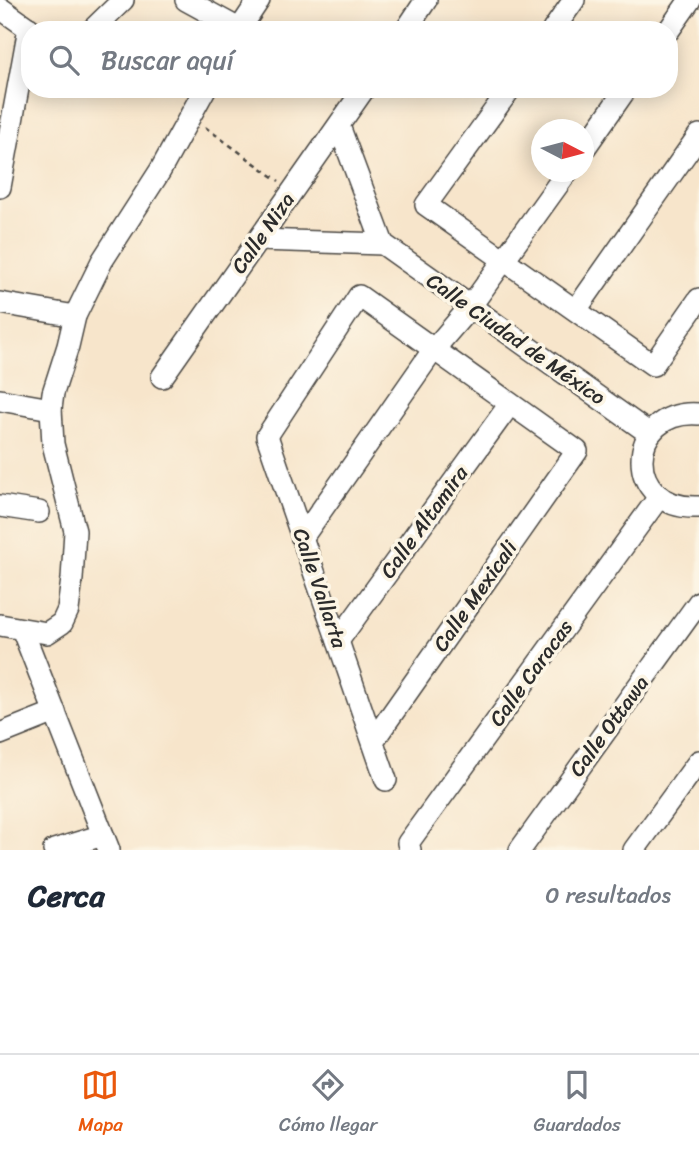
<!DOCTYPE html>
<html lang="es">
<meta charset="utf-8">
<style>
body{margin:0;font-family:Sriracha,sans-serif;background:#f6f6f7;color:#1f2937}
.compass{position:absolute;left:531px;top:119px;width:63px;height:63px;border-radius:50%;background:#fff;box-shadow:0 4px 18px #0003;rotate:96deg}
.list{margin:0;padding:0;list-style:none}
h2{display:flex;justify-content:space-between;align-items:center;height:91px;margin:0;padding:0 28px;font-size:30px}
h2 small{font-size:23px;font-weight:400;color:#747a83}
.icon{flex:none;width:38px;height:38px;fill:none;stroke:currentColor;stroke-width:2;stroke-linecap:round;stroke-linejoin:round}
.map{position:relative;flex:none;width:699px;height:850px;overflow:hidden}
.search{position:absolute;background:#fff;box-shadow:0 4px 18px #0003;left:21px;right:21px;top:21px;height:77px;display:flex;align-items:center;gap:18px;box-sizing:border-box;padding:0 24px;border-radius:28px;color:#747a83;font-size:26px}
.sheet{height:203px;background:#fff}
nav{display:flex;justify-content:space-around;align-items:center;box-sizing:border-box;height:98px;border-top:2px solid #e0e1e3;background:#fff;font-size:19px;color:#747a83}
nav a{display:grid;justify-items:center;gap:4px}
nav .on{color:#ea580c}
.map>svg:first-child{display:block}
</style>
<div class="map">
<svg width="699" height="850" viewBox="0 0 699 850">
<rect width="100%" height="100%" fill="#fcf5e5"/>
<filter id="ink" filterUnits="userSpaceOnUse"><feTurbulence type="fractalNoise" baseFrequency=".0143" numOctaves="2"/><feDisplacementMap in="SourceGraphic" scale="14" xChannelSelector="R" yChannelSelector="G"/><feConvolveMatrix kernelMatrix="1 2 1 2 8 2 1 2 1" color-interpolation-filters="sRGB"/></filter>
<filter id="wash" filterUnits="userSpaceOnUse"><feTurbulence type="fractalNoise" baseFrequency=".00686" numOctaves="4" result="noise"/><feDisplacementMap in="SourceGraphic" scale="28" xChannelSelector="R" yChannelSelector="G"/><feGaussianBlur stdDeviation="1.57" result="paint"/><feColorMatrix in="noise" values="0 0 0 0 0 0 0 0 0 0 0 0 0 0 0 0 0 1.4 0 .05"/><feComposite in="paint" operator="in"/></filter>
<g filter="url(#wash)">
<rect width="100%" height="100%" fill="#f7e5cb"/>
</g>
<g filter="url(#ink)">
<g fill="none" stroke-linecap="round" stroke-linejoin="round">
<g stroke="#4a4743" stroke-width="24">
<g id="minor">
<polyline points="186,0 239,29"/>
<polyline points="0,8 31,30"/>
<polyline points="92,30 123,0"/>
<polyline points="239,30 259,0"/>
<polyline points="406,30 426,0"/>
<polyline points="553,30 574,0"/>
<polyline points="669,30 690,0"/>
<polyline points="510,89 426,205 653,365 699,299"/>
<polyline points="339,126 383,244 650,434"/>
<polyline points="584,149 626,89"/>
<polyline points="0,187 29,28"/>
<polyline points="259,240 383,244"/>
<polyline points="0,303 75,316"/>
<polyline points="576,310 699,135"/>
<polyline points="162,377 364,89"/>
<polyline points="0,400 51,409"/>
<path d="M699,414C624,408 622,511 699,507"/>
<polyline points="0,506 39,512"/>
<polyline points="302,538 434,349 470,307 567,172"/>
<polyline points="0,625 47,633 62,623 68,610 72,579 75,531 53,444 51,409 53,393 68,346 75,316 102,261 160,171 205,89"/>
<polyline points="22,629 109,850"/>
<polyline points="338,641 510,404"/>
<polyline points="0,734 55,712"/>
<path d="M373,741L577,451L359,296L267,436C307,551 346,665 386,780"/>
<polyline points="54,850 103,835"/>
<polyline points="410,850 408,843 659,497"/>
<polyline points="520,850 699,602"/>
<polyline points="634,850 699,761"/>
</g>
</g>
<polyline stroke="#4a4743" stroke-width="2.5" stroke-dasharray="5 5" stroke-linecap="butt" points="205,127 279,181"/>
<use href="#minor" stroke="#fff" stroke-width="21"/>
</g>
</g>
<g text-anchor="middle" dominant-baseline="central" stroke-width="7" stroke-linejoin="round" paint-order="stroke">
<g font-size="21" fill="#2b2b2b" stroke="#fcf5e5">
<text transform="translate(263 233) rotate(-55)">Calle Niza</text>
<text transform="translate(516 339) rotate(35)">Calle Ciudad de México</text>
<text transform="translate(424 522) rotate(-54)">Calle Altamira</text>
<text transform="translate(320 588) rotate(71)">Calle Vallarta</text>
<text transform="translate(475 596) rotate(-55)">Calle Mexicali</text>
<text transform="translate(531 673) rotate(-54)">Calle Caracas</text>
<text transform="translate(609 726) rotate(-54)">Calle Ottawa</text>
</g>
</g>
</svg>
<svg class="compass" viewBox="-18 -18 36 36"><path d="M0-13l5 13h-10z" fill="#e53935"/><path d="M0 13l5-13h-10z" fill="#747a83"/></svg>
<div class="search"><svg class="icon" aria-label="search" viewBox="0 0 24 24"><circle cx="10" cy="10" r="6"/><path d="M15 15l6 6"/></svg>Buscar aquí</div>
</div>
<section class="sheet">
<h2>Cerca<small>0 resultados</small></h2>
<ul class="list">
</ul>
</section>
<nav>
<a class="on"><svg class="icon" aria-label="map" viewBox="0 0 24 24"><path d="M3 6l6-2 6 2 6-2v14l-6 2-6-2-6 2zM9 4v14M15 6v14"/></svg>Mapa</a>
<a><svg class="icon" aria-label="directions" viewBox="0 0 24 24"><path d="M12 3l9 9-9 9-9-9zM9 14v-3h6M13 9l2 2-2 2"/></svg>Cómo llegar</a>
<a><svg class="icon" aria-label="saved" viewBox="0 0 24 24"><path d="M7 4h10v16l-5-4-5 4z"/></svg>Guardados</a>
</nav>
